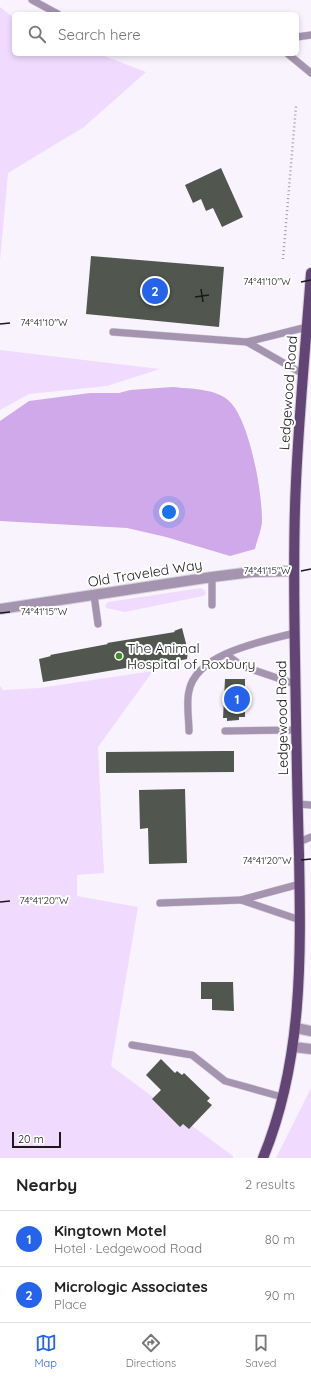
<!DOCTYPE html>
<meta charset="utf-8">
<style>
body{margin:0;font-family:Quicksand,sans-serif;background:#f2f2f2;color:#222}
.scale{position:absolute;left:12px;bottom:10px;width:49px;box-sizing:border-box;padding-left:4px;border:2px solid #1b191c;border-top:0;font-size:11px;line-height:14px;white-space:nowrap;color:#1b191c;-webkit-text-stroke:3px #fff;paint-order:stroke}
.you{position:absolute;left:169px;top:512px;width:14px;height:14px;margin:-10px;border:3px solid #fff;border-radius:50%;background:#1a73e8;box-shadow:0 0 0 6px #1a73e833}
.badge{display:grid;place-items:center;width:26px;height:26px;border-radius:50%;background:#2563eb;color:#fff;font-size:13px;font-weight:700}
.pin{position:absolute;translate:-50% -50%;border:2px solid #fff;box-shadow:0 1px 4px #0006}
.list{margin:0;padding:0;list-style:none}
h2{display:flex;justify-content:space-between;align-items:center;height:52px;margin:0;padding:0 16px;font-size:17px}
h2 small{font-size:13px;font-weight:400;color:#767676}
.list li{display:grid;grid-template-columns:26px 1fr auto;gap:12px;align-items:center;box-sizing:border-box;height:56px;padding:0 16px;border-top:1px solid #e0e0e0}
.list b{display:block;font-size:15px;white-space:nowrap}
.list p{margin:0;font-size:13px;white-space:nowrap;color:#767676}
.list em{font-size:13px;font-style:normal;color:#767676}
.icon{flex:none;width:22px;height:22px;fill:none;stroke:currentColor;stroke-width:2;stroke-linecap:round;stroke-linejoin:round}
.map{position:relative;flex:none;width:311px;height:1158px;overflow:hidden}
.search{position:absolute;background:#fff;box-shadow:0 2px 6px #0003;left:12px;right:12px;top:12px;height:44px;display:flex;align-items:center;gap:10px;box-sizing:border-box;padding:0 14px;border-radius:6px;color:#767676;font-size:15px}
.sheet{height:164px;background:#fff}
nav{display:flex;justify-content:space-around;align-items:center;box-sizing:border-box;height:56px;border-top:1px solid #e0e0e0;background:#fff;font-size:11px;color:#767676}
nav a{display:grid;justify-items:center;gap:2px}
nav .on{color:#2563eb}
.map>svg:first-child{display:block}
</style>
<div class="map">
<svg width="311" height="1158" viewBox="0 0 311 1158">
<rect width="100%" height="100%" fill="#f9f3fe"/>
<g fill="#f0dbfe">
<polygon points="0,7 14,18 14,54 99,54 146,72 84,127 8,173 0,261"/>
<polygon points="0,350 160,369 107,386 29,394 0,410"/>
<polygon points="201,588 205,591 206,594 203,596 125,612 106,608 105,606 108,602"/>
<polygon points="153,671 98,747 104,873 77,875 77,896 138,907 111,1066 233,1156 233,1158 0,1158 0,686 3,690 39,688"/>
<polygon points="311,1088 311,1158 276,1158"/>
</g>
<path fill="#cfa9e9" d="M173,387C190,389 218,388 231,403C250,424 262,491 262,520C262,529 257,540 255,549L230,556L166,537L127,528L0,521V421L29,401L90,393H119L130,390Z"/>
<g fill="#51574f">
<polygon points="221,168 243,217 222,227 213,208 206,211 201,199 193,203 185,185"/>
<polygon points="91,256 224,267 219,327 86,314"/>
<polygon points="182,628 188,651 187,659 133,670 132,667 43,682 39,659 51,656 50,655 108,644 107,643 175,632 174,631"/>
<polygon points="225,679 245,679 245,695 248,695 248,703 245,703 245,717 239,717 239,720 227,721 227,718 223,718"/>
<polygon points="223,751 234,751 234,772 106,773 106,752"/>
<polygon points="185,789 187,863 149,864 148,828 140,829 139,790"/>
<polygon points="201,982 233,982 234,1011 212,1010 212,999 201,999"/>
<polygon points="161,1059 175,1073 177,1071 182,1075 184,1073 210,1098 207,1101 212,1105 189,1129 183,1124 180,1127 152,1099 161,1090 146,1075"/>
</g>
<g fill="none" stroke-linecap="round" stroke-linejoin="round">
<g stroke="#d5d0da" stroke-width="8">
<g id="lane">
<polyline points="32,0 58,14"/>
<polyline points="297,37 311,35"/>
<polyline points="288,54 311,73"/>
<polyline points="113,332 247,342"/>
<polyline points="303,374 247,342 307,327"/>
<polyline points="212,577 212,605"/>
<polyline points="94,595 98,624"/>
<polyline points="227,655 242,666 295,684"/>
<path d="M189,731C189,719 186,703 189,691C196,653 264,641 295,633"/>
<polyline points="225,731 296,730"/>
<polyline points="298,804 311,805"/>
<polyline points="299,842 311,837"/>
<polyline points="300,884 241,900 300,920"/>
<polyline points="160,903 241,900"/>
<polyline points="132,1045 192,1055 225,1081 282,1097"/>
</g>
</g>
<g stroke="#d5d0da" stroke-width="12">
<g id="street">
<polyline points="0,609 212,577 252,572 294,571"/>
<polyline points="296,1028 311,1031"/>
<polyline points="294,1047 311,1049"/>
</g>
</g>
<g stroke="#d5d0da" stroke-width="12">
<path id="primary" d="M263,1158C303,1061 301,957 299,854C297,788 296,723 295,657C294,599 293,540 296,482C299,412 306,342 311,273"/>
</g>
<polyline stroke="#a29da5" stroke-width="2.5" stroke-dasharray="1 3" stroke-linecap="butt" points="283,259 296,106"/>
<use href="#lane" stroke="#a594b0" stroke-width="7"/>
<use href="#street" stroke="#a594b0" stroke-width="10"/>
<use href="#primary" stroke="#624574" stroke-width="10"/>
</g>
<path fill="none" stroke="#1b191c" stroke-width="1.5" d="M301,282L311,280M201,289L203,302M195,297L209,295M0,324L10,323M301,571L311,569M0,613L10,612M301,860L311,859M0,902L10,901"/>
<circle fill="#458a2e" stroke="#fff" stroke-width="1.5" cx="119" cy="656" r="4"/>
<g text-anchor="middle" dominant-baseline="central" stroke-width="4" stroke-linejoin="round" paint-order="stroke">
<g font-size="14" fill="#1b191c" stroke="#fff">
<text transform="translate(288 393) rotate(-86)">Ledgewood Road</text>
<text transform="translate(145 573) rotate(-9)">Old Traveled Way</text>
<text transform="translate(282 718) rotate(-91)">Ledgewood Road</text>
</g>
<g font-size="14" fill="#1b191c" stroke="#fff" text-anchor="start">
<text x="127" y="648">The Animal<tspan x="127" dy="16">Hospital of Roxbury</tspan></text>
</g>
</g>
<g font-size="10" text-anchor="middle" fill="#1b191c" stroke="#fff" stroke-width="4" stroke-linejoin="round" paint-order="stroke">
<text x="267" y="285">74°41'10"W</text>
<text x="44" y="326">74°41'10"W</text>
<text x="267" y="574">74°41'15"W</text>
<text x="44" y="615">74°41'15"W</text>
<text x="267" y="864">74°41'20"W</text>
<text x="44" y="904">74°41'20"W</text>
</g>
</svg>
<div class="scale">20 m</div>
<div class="you"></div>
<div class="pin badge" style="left:237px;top:699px">1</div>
<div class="pin badge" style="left:155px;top:291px">2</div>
<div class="search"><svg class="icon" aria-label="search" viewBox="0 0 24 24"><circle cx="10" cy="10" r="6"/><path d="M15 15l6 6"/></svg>Search here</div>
</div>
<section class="sheet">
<h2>Nearby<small>2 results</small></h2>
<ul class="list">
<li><span class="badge">1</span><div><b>Kingtown Motel</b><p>Hotel · Ledgewood Road</p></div><em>80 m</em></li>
<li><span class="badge">2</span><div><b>Micrologic Associates</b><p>Place</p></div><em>90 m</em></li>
</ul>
</section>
<nav>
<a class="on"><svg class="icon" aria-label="map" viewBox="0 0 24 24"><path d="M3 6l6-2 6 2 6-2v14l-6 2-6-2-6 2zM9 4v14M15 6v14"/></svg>Map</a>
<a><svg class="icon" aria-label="directions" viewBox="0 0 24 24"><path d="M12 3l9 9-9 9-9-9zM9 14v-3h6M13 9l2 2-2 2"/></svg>Directions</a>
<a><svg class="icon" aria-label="saved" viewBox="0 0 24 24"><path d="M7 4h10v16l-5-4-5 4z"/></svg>Saved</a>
</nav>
